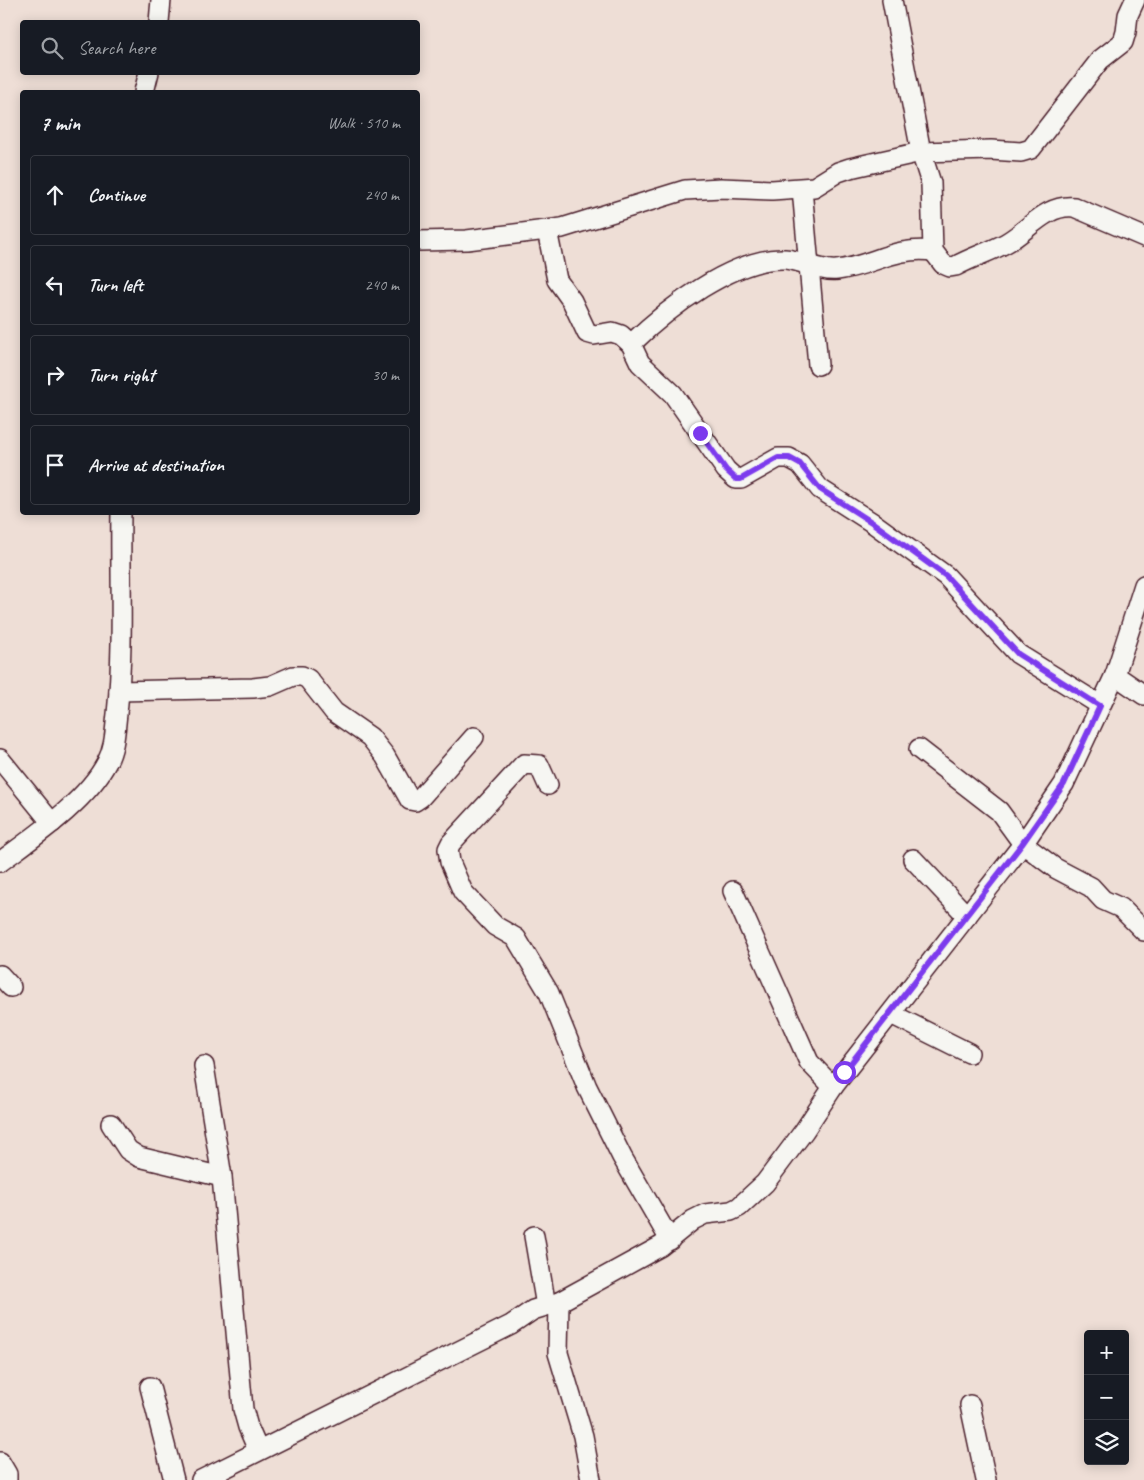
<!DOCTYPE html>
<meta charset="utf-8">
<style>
body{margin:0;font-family:Caveat,sans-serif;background:#20242c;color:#f1f3f6}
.controls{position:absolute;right:15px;bottom:15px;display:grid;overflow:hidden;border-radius:5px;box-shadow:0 2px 12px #0003}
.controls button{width:45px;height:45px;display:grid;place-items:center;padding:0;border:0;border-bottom:1px solid #363941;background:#171b24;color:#f1f3f6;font:25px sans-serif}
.stop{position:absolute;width:15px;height:15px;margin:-11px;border:4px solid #7c3aed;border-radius:50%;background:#fff}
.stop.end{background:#7c3aed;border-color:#fff;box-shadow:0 1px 5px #0008}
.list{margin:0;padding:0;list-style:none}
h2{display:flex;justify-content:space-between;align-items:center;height:65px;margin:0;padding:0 20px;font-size:21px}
h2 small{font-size:16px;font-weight:400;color:#9ea1a6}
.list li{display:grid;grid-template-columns:32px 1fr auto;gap:15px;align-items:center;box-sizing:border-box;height:80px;margin:0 10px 10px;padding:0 10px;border:1px solid #363941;border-radius:5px}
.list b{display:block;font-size:19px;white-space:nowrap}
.list em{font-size:16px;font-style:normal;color:#9ea1a6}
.icon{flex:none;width:28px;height:28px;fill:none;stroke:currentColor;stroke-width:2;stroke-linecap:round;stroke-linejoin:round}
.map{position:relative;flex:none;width:1144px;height:1480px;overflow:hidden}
.search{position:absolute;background:#171b24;box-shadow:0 2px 12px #0003;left:20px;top:20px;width:400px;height:55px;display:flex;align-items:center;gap:12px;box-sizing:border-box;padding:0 18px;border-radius:5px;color:#9ea1a6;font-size:19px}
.panel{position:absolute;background:#171b24;box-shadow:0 2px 12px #0003;left:20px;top:90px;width:400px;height:425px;border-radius:5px}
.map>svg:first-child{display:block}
</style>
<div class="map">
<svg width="1144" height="1480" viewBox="0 0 1144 1480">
<rect width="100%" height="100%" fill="#eeded6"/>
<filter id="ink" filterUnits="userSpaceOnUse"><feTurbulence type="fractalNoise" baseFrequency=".02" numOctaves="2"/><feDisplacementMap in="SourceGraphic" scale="10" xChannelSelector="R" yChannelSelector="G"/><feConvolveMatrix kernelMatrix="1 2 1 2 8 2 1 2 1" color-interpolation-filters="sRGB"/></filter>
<g filter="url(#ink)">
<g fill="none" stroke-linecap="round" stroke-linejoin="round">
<g stroke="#4a1f2b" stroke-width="22">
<g id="minor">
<path d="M892,0L921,152L931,183L933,251L943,264L950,267L956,266C972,257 990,252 1006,243C1028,231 1046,204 1074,207L1144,237"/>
<polyline points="159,22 161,0"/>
<polyline points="144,92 149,72"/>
<polyline points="802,189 818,365"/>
<polyline points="547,230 557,280 572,301 587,333 594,335 612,332 621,335 631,344 640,363 673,394 726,470 736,479 741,479 778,458 789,458 800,464 820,489 873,523 946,576 1018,654 1100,705"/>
<polyline points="418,241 467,240 562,228 685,190 721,188 772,190 814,187 838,172 850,168 921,152 991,150 1021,152 1031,149 1100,60 1123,42 1126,32 1128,15 1135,0"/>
<path d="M631,344C666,310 733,257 785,259C802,260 820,272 837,270C872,266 894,246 933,251"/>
<polyline points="1115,675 1144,695"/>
<polyline points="119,691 253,688 270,686 293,676 302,676 308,679 334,712 370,737 385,756 410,800 415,801 421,797 474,737"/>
<polyline points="919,749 999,811 1023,844 1055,868 1091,887 1103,900 1121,908 1144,931"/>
<polyline points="0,759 52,823"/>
<polyline points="548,785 539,765 524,764 451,843 448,849 450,862 463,892 495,926 516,938 549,993 587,1087 622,1157 670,1240"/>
<polyline points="913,859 967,916"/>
<path d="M0,862C35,836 87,801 107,762C115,747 115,730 117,714C124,647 120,579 121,512"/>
<polyline points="733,891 809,1062 833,1087"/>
<polyline points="0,975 11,987"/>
<polyline points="891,1014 969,1053"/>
<polyline points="204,1066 222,1177 243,1409 248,1427 258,1450"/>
<polyline points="111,1124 128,1150 139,1157 222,1177"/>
<polyline points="534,1236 546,1306"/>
<polyline points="559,1302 558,1353 583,1436 591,1480"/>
<polyline points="150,1387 174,1480"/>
<polyline points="970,1405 986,1480"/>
<polyline points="0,1462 7,1474 7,1480"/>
<polyline points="201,1480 511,1325 533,1310 559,1302 661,1246 693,1220 705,1214 731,1211 739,1207 765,1183 804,1131 833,1087 1023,844 1064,784 1115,675 1144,585"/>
</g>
</g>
<use href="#minor" stroke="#f6f6f2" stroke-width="19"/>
</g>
</g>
<g fill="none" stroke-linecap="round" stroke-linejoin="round" filter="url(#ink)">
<polyline stroke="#7c3aed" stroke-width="6" points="700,433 726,470 736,479 741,479 778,458 789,458 800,464 820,489 873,523 946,576 1018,654 1100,706 1064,784 1022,844 844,1072"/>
</g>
</svg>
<div class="controls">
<button>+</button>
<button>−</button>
<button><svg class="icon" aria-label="layers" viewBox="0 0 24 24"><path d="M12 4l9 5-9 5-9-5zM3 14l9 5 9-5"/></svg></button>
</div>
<div class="stop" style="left:844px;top:1072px"></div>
<div class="stop end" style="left:700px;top:433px"></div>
<div class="search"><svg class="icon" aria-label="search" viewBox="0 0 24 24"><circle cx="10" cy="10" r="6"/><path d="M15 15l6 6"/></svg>Search here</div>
<section class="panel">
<h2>7 min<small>Walk · 510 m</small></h2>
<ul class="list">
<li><svg class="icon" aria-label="ahead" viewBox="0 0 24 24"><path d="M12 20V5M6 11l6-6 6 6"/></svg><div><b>Continue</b></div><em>240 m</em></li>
<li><svg class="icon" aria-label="left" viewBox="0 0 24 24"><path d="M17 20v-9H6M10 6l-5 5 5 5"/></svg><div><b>Turn left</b></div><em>240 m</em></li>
<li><svg class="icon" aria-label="right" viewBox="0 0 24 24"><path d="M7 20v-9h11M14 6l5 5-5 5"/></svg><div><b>Turn right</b></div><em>30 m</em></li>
<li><svg class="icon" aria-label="arrive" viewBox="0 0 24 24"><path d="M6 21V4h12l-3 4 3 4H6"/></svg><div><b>Arrive at destination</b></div></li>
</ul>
</section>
</div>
